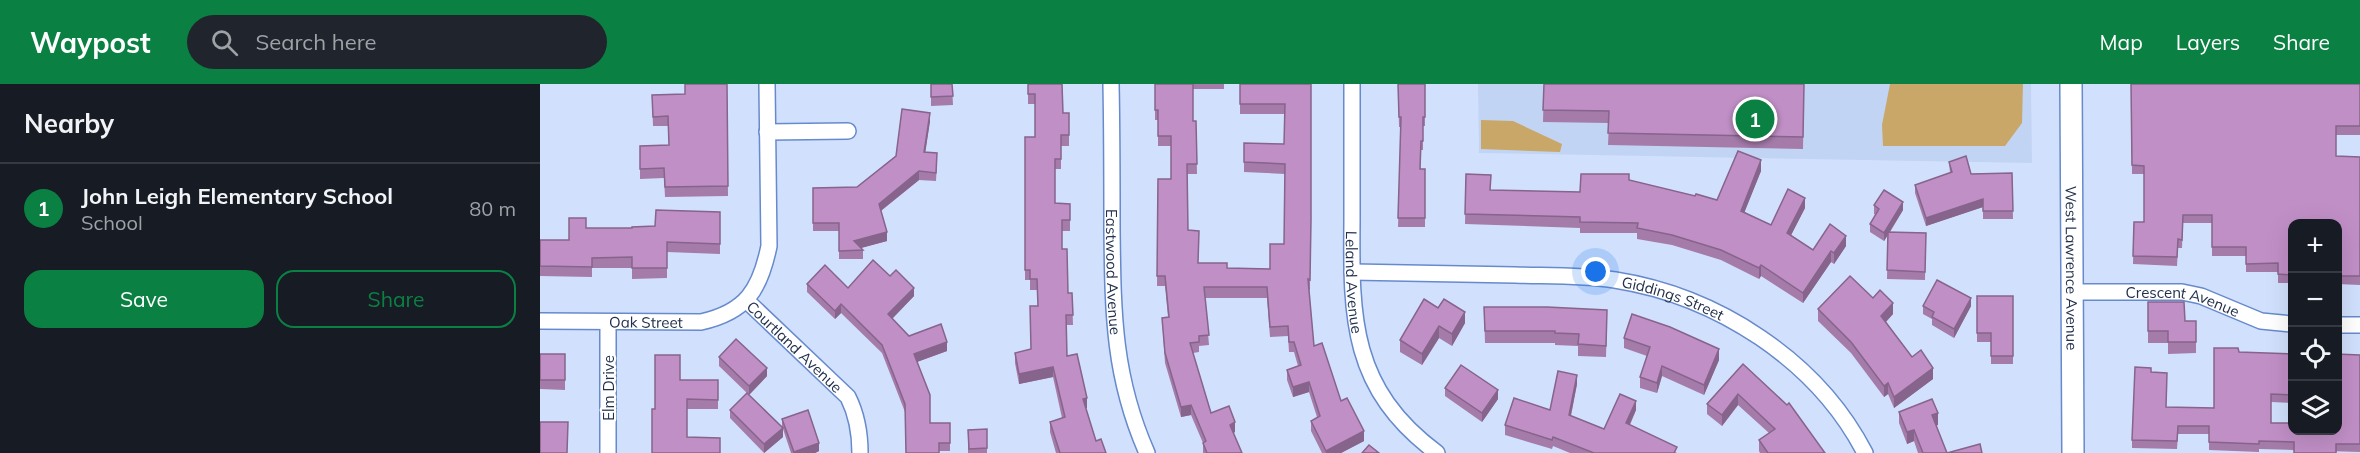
<!DOCTYPE html>
<meta charset="utf-8">
<style>
body{margin:0;font-family:Mulish,sans-serif;background:#20242c;color:#f1f3f6}
.controls{position:absolute;right:18px;bottom:18px;display:grid;overflow:hidden;border-radius:12px;box-shadow:0 6px 24px #0002}
.controls button{width:54px;height:54px;display:grid;place-items:center;padding:0;border:0;border-bottom:2px solid #363941;background:#171b24;color:#f1f3f6;font:30px sans-serif}
.you{position:absolute;left:1056px;top:188px;width:21px;height:21px;margin:-15px;border:4px solid #fff;border-radius:50%;background:#1a73e8;box-shadow:0 0 0 9px #1a73e833}
.badge{display:grid;place-items:center;width:39px;height:39px;border-radius:50%;background:#0b8043;color:#fff;font-size:20px;font-weight:700}
.pin{position:absolute;translate:-50% -50%;border:3px solid #fff;box-shadow:0 2px 6px #0006}
.list{margin:0;padding:0;list-style:none}
h2{display:flex;justify-content:space-between;align-items:center;height:78px;margin:0;padding:0 24px;font-size:26px}
h2 small{font-size:20px;font-weight:400;color:#9ea1a6}
.list li{display:grid;grid-template-columns:39px 1fr auto;gap:18px;align-items:center;box-sizing:border-box;height:90px;padding:0 24px;border-top:2px solid #363941}
.list b{display:block;font-size:22px;white-space:nowrap}
.list p{margin:0;font-size:20px;white-space:nowrap;color:#9ea1a6}
.list em{font-size:20px;font-style:normal;color:#9ea1a6}
.actions{display:flex;gap:12px;padding:18px 24px}
.actions a{flex:1;padding:14px 0;border:2px solid #0b8043;border-radius:18px;text-align:center;font-size:21px;color:#0b8043}
.actions .main{background:#0b8043;color:#fff}
.icon{flex:none;width:33px;height:33px;fill:none;stroke:currentColor;stroke-width:2;stroke-linecap:round;stroke-linejoin:round}
.map{position:relative;flex:none;width:1820px;height:369px;overflow:hidden}
header{display:flex;align-items:center;gap:36px;box-sizing:border-box;height:84px;padding:0 30px;background:#0b8043;color:#fff}
header strong{font-size:28px}
nav{display:flex;gap:33px;margin-inline-start:auto;font-size:21px}
.search{width:420px;height:54px;background:#20242c;display:flex;align-items:center;gap:15px;box-sizing:border-box;padding:0 21px;border-radius:33px;color:#9ea1a6;font-size:22px}
main{display:flex}
aside{flex:1;background:#171b24}
.map>svg:first-child{display:block}
</style>
<header>
<strong>Waypost</strong>
<div class="search"><svg class="icon" aria-label="search" viewBox="0 0 24 24"><circle cx="10" cy="10" r="6"/><path d="M15 15l6 6"/></svg>Search here</div>
<nav><a>Map</a><a>Layers</a><a>Share</a></nav>
</header>
<main>
<aside>
<h2>Nearby<small></small></h2>
<ul class="list">
<li><span class="badge">1</span><div><b>John Leigh Elementary School</b><p>School</p></div><em>80 m</em></li>
</ul>
<div class="actions"><a class="main">Save</a><a>Share</a></div>
</aside>
<div class="map">
<svg width="1820" height="369" viewBox="0 0 1820 369">
<rect width="100%" height="100%" fill="#d1e1fd"/>
<polygon fill="#c2d4f3" points="938,0 1491,0 1492,79 939,69"/>
<g fill="#c9a768">
<polygon points="1350,0 1483,0 1482,39 1465,62 1343,62 1342,41"/>
<polygon points="941,36 973,37 1022,60 1020,68 941,65"/>
</g>
<g fill="none" stroke-linecap="round" stroke-linejoin="round">
<g stroke="#678acc" stroke-width="18">
<g id="minor">
<path id="s1" d="M571,0C572,49 572,97 572,146C573,228 573,292 607,369"/>
<path id="s2" d="M812,0C812,46 812,91 812,137C811,235 811,305 897,369"/>
<polyline points="227,48 308,47"/>
<path id="s3" d="M812,188C866,189 921,190 975,191C1009,192 1043,191 1075,196C1177,212 1277,276 1325,369"/>
<path id="s4" d="M1532,208H1642L1661,212L1721,237L1752,240"/>
<path id="s5" d="M207,217L308,313C317,331 320,348 320,369"/>
<path id="s6" d="M0,237L161,238C206,228 220,206 229,162L227,0"/>
<polyline points="68,238 68,369"/>
<polyline points="1798,241 1820,241"/>
</g>
</g>
<g stroke="#678acc" stroke-width="24">
<g id="secondary">
<path id="s7" d="M1531,0L1533,369"/>
</g>
</g>
<use href="#minor" stroke="#fff" stroke-width="15"/>
<use href="#secondary" stroke="#fff" stroke-width="21"/>
</g>
<g fill="#a57baa">
<polygon points="187,0 188,112 125,113 124,94 100,95 100,62 129,61 128,42 113,42 112,11 145,10"/>
<polygon points="391,0 412,0 413,21 391,22"/>
<polygon points="488,0 523,29 529,29 529,62 521,62 521,85 515,85 515,119 530,120 530,147 522,147 522,165 528,209 532,209 533,241 526,241 527,272 547,324 546,324 556,357 566,369 516,369 510,348 510,338 522,334 513,293 479,300 475,279 475,269 491,265 498,222 497,206 490,206 490,196 485,196 485,53 495,53 495,20 488,20"/>
<polygon points="615,0 684,0 684,5 653,5 653,37 656,37 657,90 647,90 648,146 658,179 687,184 730,185 744,160 745,90 704,88 704,78 744,60 745,30 700,30 700,0 771,0 770,206 769,206 774,262 801,317 824,357 801,369 782,369 771,347 771,337 777,333 769,308 753,313 747,296 747,286 758,282 754,268 749,268 748,252 730,253 727,214 665,214 669,261 659,262 659,268 653,269 671,329 695,348 693,349 702,369 663,369 663,359 651,331 641,333 625,279 622,234 628,233 625,202 617,202 618,95 631,95 631,62 618,62 618,36 615,36"/>
<polygon points="858,0 885,0 885,42 883,42 883,66 881,66 880,85 885,85 885,143 858,143 861,43 859,43"/>
<polygon points="1004,0 1264,0 1263,65 1068,61 1069,39 1003,38"/>
<polygon points="1591,0 1820,0 1820,51 1796,51 1796,72 1820,73 1820,201 1797,200 1797,140 1752,140 1752,199 1738,199 1738,188 1706,188 1706,172 1672,172 1672,139 1643,139 1642,164 1638,164 1637,182 1593,180 1594,138 1604,138 1604,90 1592,90"/>
<polygon points="390,37 385,69 397,78 396,97 379,96 341,127 347,157 320,164 323,166 323,175 299,175 299,147 273,147 273,104 317,103 356,72"/>
<polygon points="1409,78 1431,90 1472,89 1473,135 1443,135 1443,123 1386,142 1375,109 1375,101 1410,89"/>
<polygon points="1221,87 1204,128 1231,141 1265,124 1251,151 1273,166 1306,162 1294,180 1291,178 1263,219 1221,192 1219,195 1181,176 1132,161 1097,155 1097,149 1040,149 1040,144 925,140 926,90 951,106 1040,108 1089,96 1155,112 1177,116"/>
<polygon points="1334,121 1363,126 1350,148 1386,149 1385,196 1347,195 1348,151 1344,157 1330,148 1330,140 1336,131 1334,130"/>
<polygon points="180,128 180,170 127,168 127,194 92,195 92,184 52,184 52,193 0,192 0,156 29,156 46,144 92,144 115,142"/>
<polygon points="350,192 374,212 352,235 369,252 407,267 377,278 390,339 410,339 410,367 399,367 365,328 342,269 301,229 295,235 267,208 267,200 308,204"/>
<polygon points="1437,212 1473,212 1473,280 1451,280 1451,258 1437,258"/>
<polygon points="1333,214 1353,230 1346,238 1372,273 1393,295 1354,324 1348,310 1344,313 1311,269 1278,237 1278,225"/>
<polygon points="884,215 925,239 912,262 899,254 882,281 860,268 860,256"/>
<polygon points="1608,218 1645,237 1656,237 1656,269 1628,270 1628,259 1608,259"/>
<polygon points="1383,222 1431,222 1414,254 1392,241 1392,235 1383,230"/>
<polygon points="944,223 1067,238 1066,273 1038,272 1038,262 1015,261 1015,259 945,259"/>
<polygon points="1084,254 1179,276 1164,311 1122,292 1117,309 1100,304 1100,293 1107,272 1084,264"/>
<polygon points="1699,268 1752,270 1752,319 1731,318 1731,339 1797,346 1820,271 1820,368 1719,365 1719,368 1669,366 1669,350 1638,350 1637,365 1592,364 1592,356 1611,288 1626,323 1674,324"/>
<polygon points="0,270 25,270 25,306 0,305"/>
<polygon points="179,273 227,292 209,311 242,344 242,335 279,367 275,369 251,369 243,345 243,353 224,369 190,334 190,326 207,309 179,282"/>
<polygon points="1203,280 1285,369 1220,369 1219,367 1219,356 1229,349 1198,321 1182,342 1167,330 1167,320"/>
<polygon points="140,296 178,296 178,325 115,325"/>
<polygon points="1037,300 1031,332 1064,345 1096,326 1090,341 1137,369 1030,369 1013,362 1012,365 965,351 965,341 1010,326"/>
<polygon points="905,304 958,315 942,338 905,312"/>
<polygon points="1359,328 1398,341 1396,341 1407,369 1378,369 1374,357 1367,360 1359,339"/>
<polygon points="447,345 447,369 428,369 428,346"/>
</g>
<g fill="#86648b">
<polygon points="390,29 390,37 384,77 384,68"/>
<polygon points="1221,76 1221,87 1201,137 1201,127"/>
<polygon points="379,87 379,96 339,128 339,120"/>
<polygon points="1265,114 1265,124 1247,159 1247,149"/>
<polygon points="1443,115 1443,123 1386,142 1386,134"/>
<polygon points="1363,118 1363,126 1344,157 1344,149"/>
<polygon points="347,148 347,157 314,166 314,157"/>
<polygon points="1306,152 1306,162 1294,180 1294,169"/>
<polygon points="1291,167 1291,178 1263,219 1263,209"/>
<polygon points="1221,181 1221,192 1219,195 1219,184"/>
<polygon points="374,204 374,212 348,239 348,230"/>
<polygon points="1431,214 1431,222 1414,254 1414,245"/>
<polygon points="1353,219 1353,230 1341,243 1341,232"/>
<polygon points="301,220 301,229 295,235 295,227"/>
<polygon points="925,228 925,239 912,262 912,250"/>
<polygon points="899,242 899,254 882,281 882,270"/>
<polygon points="407,258 407,267 374,279 374,270"/>
<polygon points="1179,265 1179,276 1164,311 1164,301"/>
<polygon points="1122,282 1122,292 1117,309 1117,299"/>
<polygon points="513,283 513,293 479,300 479,290"/>
<polygon points="227,284 227,292 209,311 209,302"/>
<polygon points="1393,284 1393,295 1354,324 1354,313"/>
<polygon points="1037,291 1037,300 1029,340 1029,331"/>
<polygon points="769,298 769,308 753,313 753,303"/>
<polygon points="1348,299 1348,310 1344,313 1344,302"/>
<polygon points="958,306 958,315 942,338 942,329"/>
<polygon points="1198,310 1198,321 1182,342 1182,331"/>
<polygon points="547,314 547,324 543,325 543,315"/>
<polygon points="1096,317 1096,326 1086,348 1086,339"/>
<polygon points="651,321 651,331 641,333 641,323"/>
<polygon points="1398,329 1398,341 1392,343 1392,331"/>
<polygon points="695,338 695,348 690,351 690,341"/>
<polygon points="243,344 243,353 224,369 224,360"/>
<polygon points="1374,346 1374,357 1367,360 1367,348"/>
<polygon points="824,347 824,357 801,369 786,369 786,367"/>
<polygon points="279,359 279,367 275,369 254,369 254,368"/>
</g>
<g fill="#c08fc6" stroke="#86648b" stroke-width="1.5">
<polygon points="145,0 187,0 188,102 125,103 124,84 100,85 100,62 129,61 128,32 113,33 112,11 145,10"/>
<polygon points="391,0 412,0 413,12 391,13"/>
<polygon points="488,0 522,0 523,29 529,29 529,51 521,51 521,75 515,75 515,119 530,120 530,136 522,136 522,165 527,165 528,209 532,209 533,231 526,231 527,272 537,270 547,314 543,315 556,357 561,355 566,369 520,369 510,338 525,333 513,283 479,290 475,269 491,265 490,222 498,222 497,195 490,195 490,186 485,186 485,53 495,53 495,10 488,10"/>
<polygon points="615,0 653,0 653,37 656,37 657,80 647,80 648,146 659,147 658,179 687,179 687,184 730,185 730,160 744,160 745,80 704,78 704,59 744,60 745,20 700,20 700,0 771,0 771,136 770,196 768,195 774,262 782,259 801,317 807,314 824,347 786,367 771,337 780,332 769,298 753,303 747,286 761,281 754,258 749,258 748,242 730,243 727,203 664,203 669,251 659,252 659,258 650,259 671,329 689,322 695,338 690,341 702,369 667,369 663,359 666,357 651,321 641,323 625,269 622,234 629,233 625,192 617,192 618,95 631,95 631,52 618,52 618,26 615,26"/>
<polygon points="858,0 885,0 885,33 883,33 883,57 881,57 880,85 885,85 885,134 858,134 861,33 859,33"/>
<polygon points="1004,0 1264,0 1263,53 1068,49 1069,27 1003,26"/>
<polygon points="1591,0 1820,0 1820,42 1796,42 1796,72 1820,73 1820,192 1797,192 1797,140 1752,140 1752,191 1738,190 1738,179 1706,180 1706,163 1672,163 1672,131 1643,131 1642,156 1638,155 1637,173 1593,172 1594,138 1604,138 1604,82 1592,81"/>
<polygon points="362,25 390,29 384,68 397,69 396,89 379,87 339,120 347,148 314,157 323,166 299,167 299,139 273,139 273,104 317,103 356,72"/>
<polygon points="1198,67 1221,76 1201,127 1231,141 1248,105 1265,114 1247,149 1273,166 1290,140 1306,152 1294,169 1291,167 1263,209 1221,181 1219,184 1181,166 1132,151 1097,144 1098,139 1040,138 1040,133 925,130 926,90 951,91 950,106 1040,108 1041,90 1089,90 1089,96 1155,112 1156,110 1177,116"/>
<polygon points="1426,72 1431,90 1472,89 1473,127 1443,127 1443,115 1386,134 1375,101 1412,88 1409,78"/>
<polygon points="1344,106 1363,118 1344,149 1330,140 1339,125 1334,121"/>
<polygon points="116,126 180,128 180,160 127,158 127,184 92,184 92,173 52,174 52,183 0,182 0,156 29,156 29,134 46,134 46,144 92,144 92,143 115,142"/>
<polygon points="1348,148 1386,149 1385,188 1347,186"/>
<polygon points="333,176 350,192 356,186 374,204 348,230 369,252 401,240 407,258 374,270 390,311 390,339 410,339 410,359 399,359 399,369 366,369 365,320 342,261 301,220 295,227 267,200 285,181 308,204"/>
<polygon points="1310,192 1333,214 1340,206 1353,219 1341,232 1372,273 1381,266 1393,284 1354,313 1348,299 1344,302 1311,258 1278,225"/>
<polygon points="1397,196 1431,214 1414,245 1392,233 1394,228 1383,222"/>
<polygon points="1437,212 1473,212 1473,272 1451,272 1451,249 1437,249"/>
<polygon points="884,215 898,224 904,215 925,228 912,250 899,242 882,270 860,256"/>
<polygon points="1608,218 1644,218 1645,237 1656,237 1656,258 1628,258 1628,247 1608,247"/>
<polygon points="944,223 1007,223 1067,226 1066,262 1038,260 1039,250 1015,249 1015,247 945,247"/>
<polygon points="1092,230 1130,243 1179,265 1164,301 1122,282 1117,299 1100,293 1110,263 1084,254"/>
<polygon points="196,255 227,284 209,302 179,273"/>
<polygon points="1674,264 1698,264 1699,268 1752,270 1752,311 1731,310 1731,339 1752,339 1752,346 1797,346 1797,270 1820,271 1820,360 1796,360 1796,369 1754,369 1754,358 1719,357 1719,360 1669,358 1669,342 1638,342 1637,357 1592,356 1595,283 1611,284 1611,288 1627,289 1626,323 1674,324"/>
<rect x="0" y="270" width="25" height="26"/>
<polygon points="115,271 140,271 140,296 178,296 178,316 147,315 147,353 180,354 180,369 112,369 112,325 115,325"/>
<polygon points="1203,280 1247,321 1249,319 1285,369 1228,369 1219,356 1235,345 1198,310 1182,331 1167,320"/>
<polygon points="921,281 958,306 942,329 905,304"/>
<polygon points="1018,287 1037,291 1029,331 1064,345 1080,310 1096,317 1086,339 1137,363 1134,369 1054,369 1013,353 1012,356 965,341 974,314 1010,326"/>
<polygon points="207,309 243,344 224,360 190,326"/>
<polygon points="1392,315 1398,329 1392,331 1407,369 1383,369 1374,346 1367,348 1359,328"/>
<polygon points="268,326 279,359 254,368 242,335"/>
<polygon points="0,338 28,338 27,369 0,369"/>
<polygon points="447,345 447,364 429,365 428,346"/>
<polygon points="1440,360 1442,369 1407,369"/>
<polygon points="829,361 839,369 822,369"/>
</g>
<g text-anchor="middle" dominant-baseline="central" stroke-width="4.5" stroke-linejoin="round" paint-order="stroke">
<g font-size="15" fill="#23314d" stroke="#fff">
<text stroke="none"><textPath href="#s7" startOffset="184">West Lawrence Avenue</textPath></text>
<text stroke="none"><textPath href="#s1" startOffset="188">Eastwood Avenue</textPath></text>
<text stroke="none"><textPath href="#s2" startOffset="198">Leland Avenue</textPath></text>
<text stroke="none"><textPath href="#s3" startOffset="324">Giddings Street</textPath></text>
<text stroke="none"><textPath href="#s4" startOffset="112">Crescent Avenue</textPath></text>
<text stroke="none"><textPath href="#s6" startOffset="106">Oak Street</textPath></text>
<text stroke="none"><textPath href="#s5" startOffset="66">Courtland Avenue</textPath></text>
<text transform="translate(68 304) rotate(-90)">Elm Drive</text>
</g>
</g>
</svg>
<div class="controls">
<button>+</button>
<button>−</button>
<button><svg class="icon" aria-label="locate" viewBox="0 0 24 24"><circle cx="12" cy="12" r="6"/><path d="M12 2v4M12 18v4M2 12h4M18 12h4"/></svg></button>
<button><svg class="icon" aria-label="layers" viewBox="0 0 24 24"><path d="M12 4l9 5-9 5-9-5zM3 14l9 5 9-5"/></svg></button>
</div>
<div class="you"></div>
<div class="pin badge" style="left:1215px;top:35px">1</div>
</div>
</main>
